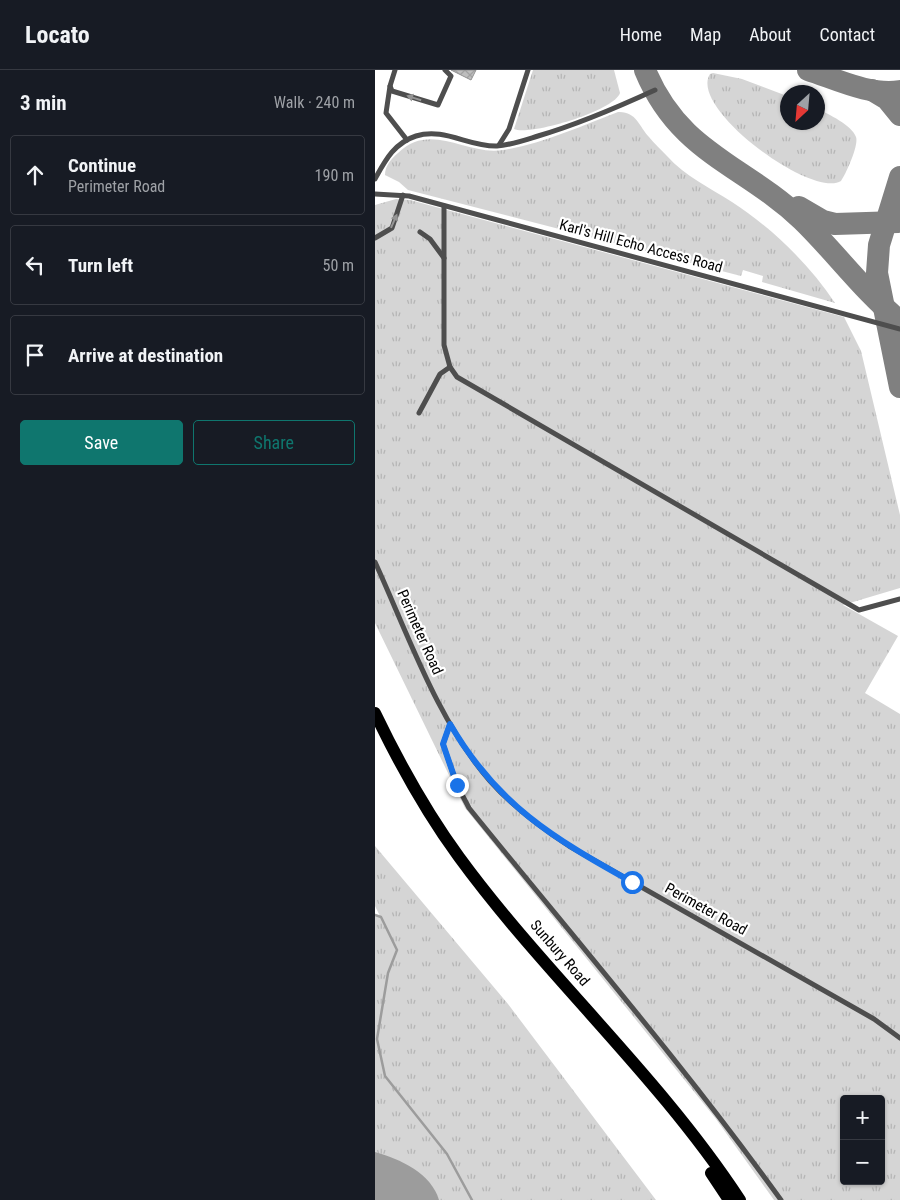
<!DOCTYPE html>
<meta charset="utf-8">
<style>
body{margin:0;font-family:"Roboto Condensed",sans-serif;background:#20242c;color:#f1f3f6}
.controls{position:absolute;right:15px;bottom:15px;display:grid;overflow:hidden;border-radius:5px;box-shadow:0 1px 4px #0004}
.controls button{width:45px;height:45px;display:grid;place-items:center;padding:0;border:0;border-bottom:1px solid #363941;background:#171b24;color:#f1f3f6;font:25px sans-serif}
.compass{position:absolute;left:405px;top:15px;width:45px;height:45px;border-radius:50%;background:#171b24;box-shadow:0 1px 4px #0004;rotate:206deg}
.stop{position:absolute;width:15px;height:15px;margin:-11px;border:4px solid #1a73e8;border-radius:50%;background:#fff}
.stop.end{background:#1a73e8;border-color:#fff;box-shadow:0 1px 5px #0008}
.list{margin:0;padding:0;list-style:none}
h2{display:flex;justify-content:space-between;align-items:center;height:65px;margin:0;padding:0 20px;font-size:21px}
h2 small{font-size:16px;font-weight:400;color:#9ea1a6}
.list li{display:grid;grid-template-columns:32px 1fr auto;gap:15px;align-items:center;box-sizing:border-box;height:80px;margin:0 10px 10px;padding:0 10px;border:1px solid #363941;border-radius:5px}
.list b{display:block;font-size:19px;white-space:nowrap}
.list p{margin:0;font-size:16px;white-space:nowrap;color:#9ea1a6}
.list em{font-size:16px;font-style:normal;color:#9ea1a6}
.actions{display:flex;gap:10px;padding:15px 20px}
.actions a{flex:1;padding:11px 0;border:1px solid #0f766e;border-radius:5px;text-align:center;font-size:18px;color:#0f766e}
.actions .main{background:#0f766e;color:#fff}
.icon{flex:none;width:28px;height:28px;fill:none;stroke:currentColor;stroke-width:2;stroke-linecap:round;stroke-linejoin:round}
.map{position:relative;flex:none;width:525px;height:1130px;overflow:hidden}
header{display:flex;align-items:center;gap:30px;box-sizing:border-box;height:70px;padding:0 25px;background:#171b24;border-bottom:1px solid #363941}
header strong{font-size:24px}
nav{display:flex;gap:28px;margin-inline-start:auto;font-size:18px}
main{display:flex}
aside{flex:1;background:#171b24}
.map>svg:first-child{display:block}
</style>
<header>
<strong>Locato</strong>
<nav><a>Home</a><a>Map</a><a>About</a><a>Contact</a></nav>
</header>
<main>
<aside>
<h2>3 min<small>Walk · 240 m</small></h2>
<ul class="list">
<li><svg class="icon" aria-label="ahead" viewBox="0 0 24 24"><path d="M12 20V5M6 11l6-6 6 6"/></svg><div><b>Continue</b><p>Perimeter Road</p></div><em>190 m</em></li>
<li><svg class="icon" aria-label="left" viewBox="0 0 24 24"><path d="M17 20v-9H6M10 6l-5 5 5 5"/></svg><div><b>Turn left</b></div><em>50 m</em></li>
<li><svg class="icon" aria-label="arrive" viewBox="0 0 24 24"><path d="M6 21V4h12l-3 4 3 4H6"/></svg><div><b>Arrive at destination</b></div></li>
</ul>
<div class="actions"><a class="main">Save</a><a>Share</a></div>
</aside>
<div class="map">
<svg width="525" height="1130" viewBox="0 0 525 1130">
<defs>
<pattern id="grass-tufts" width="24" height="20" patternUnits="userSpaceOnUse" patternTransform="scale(1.25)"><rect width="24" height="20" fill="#d5d5d5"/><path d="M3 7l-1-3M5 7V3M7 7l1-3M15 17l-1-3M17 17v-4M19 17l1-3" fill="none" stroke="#b5b5b5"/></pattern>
<pattern id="building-cross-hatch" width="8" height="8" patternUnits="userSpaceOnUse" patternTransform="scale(1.25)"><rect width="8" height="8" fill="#bebebe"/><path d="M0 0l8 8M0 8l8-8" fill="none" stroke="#a2a2a2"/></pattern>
</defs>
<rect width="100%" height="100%" fill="#fff"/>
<g fill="url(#grass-tufts)" fill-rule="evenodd">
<path d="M158,0H239L245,23C239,41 155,66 139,59Z"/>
<path d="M338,3L367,9L412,26V52H442L443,39C453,44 477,55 481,67C484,75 471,104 466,111C437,129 313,38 335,4Z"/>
<path d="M243,42C261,41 264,56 274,67C279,73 286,80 292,86C310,106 335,118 357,132C397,158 434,194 460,233L387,212L388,206L368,200L366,206L33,120L24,112L10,105C10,96 16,89 23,83C56,51 91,86 128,80C167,74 206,56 243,42Z"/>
<path d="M21,129L35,130L469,247L486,281L525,445V518L468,535L523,566L490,623L525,644V1130H399L341,1049L90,738L0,553V135ZM469,1029H506V1111H469Z"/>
<polygon points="0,776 133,934 281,1130 0,1130 0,845 5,846 0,836"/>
</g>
<path fill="#9c9c9c" d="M0,1082C25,1089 56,1103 64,1130H0Z"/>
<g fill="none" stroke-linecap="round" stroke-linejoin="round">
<polyline stroke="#9c9c9c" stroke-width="2.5" points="0,845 6,847 22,880 13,903 2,969 10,1006 72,1084 97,1130"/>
<g stroke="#808080" stroke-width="22">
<path d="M270,0C304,83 368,94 427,150C460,182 489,222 525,251"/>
<path d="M433,0C461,9 495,26 525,21"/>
<polyline points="497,20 512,29 525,45"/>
<polyline points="525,107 504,175 502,203 525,317"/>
<polyline points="424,137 448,151 460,154 523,152"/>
</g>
</g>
<polygon fill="url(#building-cross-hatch)" stroke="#929292" points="76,0 101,0 96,10"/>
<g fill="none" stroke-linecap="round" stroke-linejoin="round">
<g stroke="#4e4e4e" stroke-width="5">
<polyline points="20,0 15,16 17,21 63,35 76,6 70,0"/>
<polyline points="15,16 11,43 32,70"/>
<polyline points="124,75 134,59 153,0"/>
<path d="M0,109C10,91 19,73 41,66C69,57 94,77 122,76C136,75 150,70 163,66C204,54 241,38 280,20"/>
<polyline points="0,124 34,126 525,259"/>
<polyline points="69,136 69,275 75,297 82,307 484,540 525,529"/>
<polyline points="45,162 55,169 69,188"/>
<polyline points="0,168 17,158 28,125"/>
<polyline points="44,343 65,304 75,297"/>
<path d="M0,492C33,564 63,652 115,711C138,737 165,757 194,776L499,949L525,968"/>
<path d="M75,654L68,674L82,715L94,738C199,868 308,994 406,1130"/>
</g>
<g stroke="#000" stroke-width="12">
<path d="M0,643C24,693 51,742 84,787C171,906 284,1006 365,1130"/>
<polyline points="336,1103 354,1130"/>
</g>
</g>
<defs><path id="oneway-solid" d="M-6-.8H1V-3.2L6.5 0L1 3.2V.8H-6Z" transform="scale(1.25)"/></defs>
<g fill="#959595">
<use href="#oneway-solid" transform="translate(39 28) rotate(-163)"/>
<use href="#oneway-solid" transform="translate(19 151) rotate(-66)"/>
</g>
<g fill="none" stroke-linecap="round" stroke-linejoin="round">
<path stroke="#1a73e8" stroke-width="6" d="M82,715L68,674L75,654C122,735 178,768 257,812"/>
</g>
<g text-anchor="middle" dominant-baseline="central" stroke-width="4.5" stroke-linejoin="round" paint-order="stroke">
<g font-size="15" fill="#000" stroke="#fff">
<text transform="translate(266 176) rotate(15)">Karl's Hill Echo Access Road</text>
<text transform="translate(45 562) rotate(66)">Perimeter Road</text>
<text transform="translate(331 839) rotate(29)">Perimeter Road</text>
<text transform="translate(185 883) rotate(49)">Sunbury Road</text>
</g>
</g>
</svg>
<div class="controls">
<button>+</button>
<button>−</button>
</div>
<svg class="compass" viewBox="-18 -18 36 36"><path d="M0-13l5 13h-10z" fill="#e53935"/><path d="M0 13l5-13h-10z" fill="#9ea1a6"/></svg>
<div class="stop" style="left:257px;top:812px"></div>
<div class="stop end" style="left:82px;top:715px"></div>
</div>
</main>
